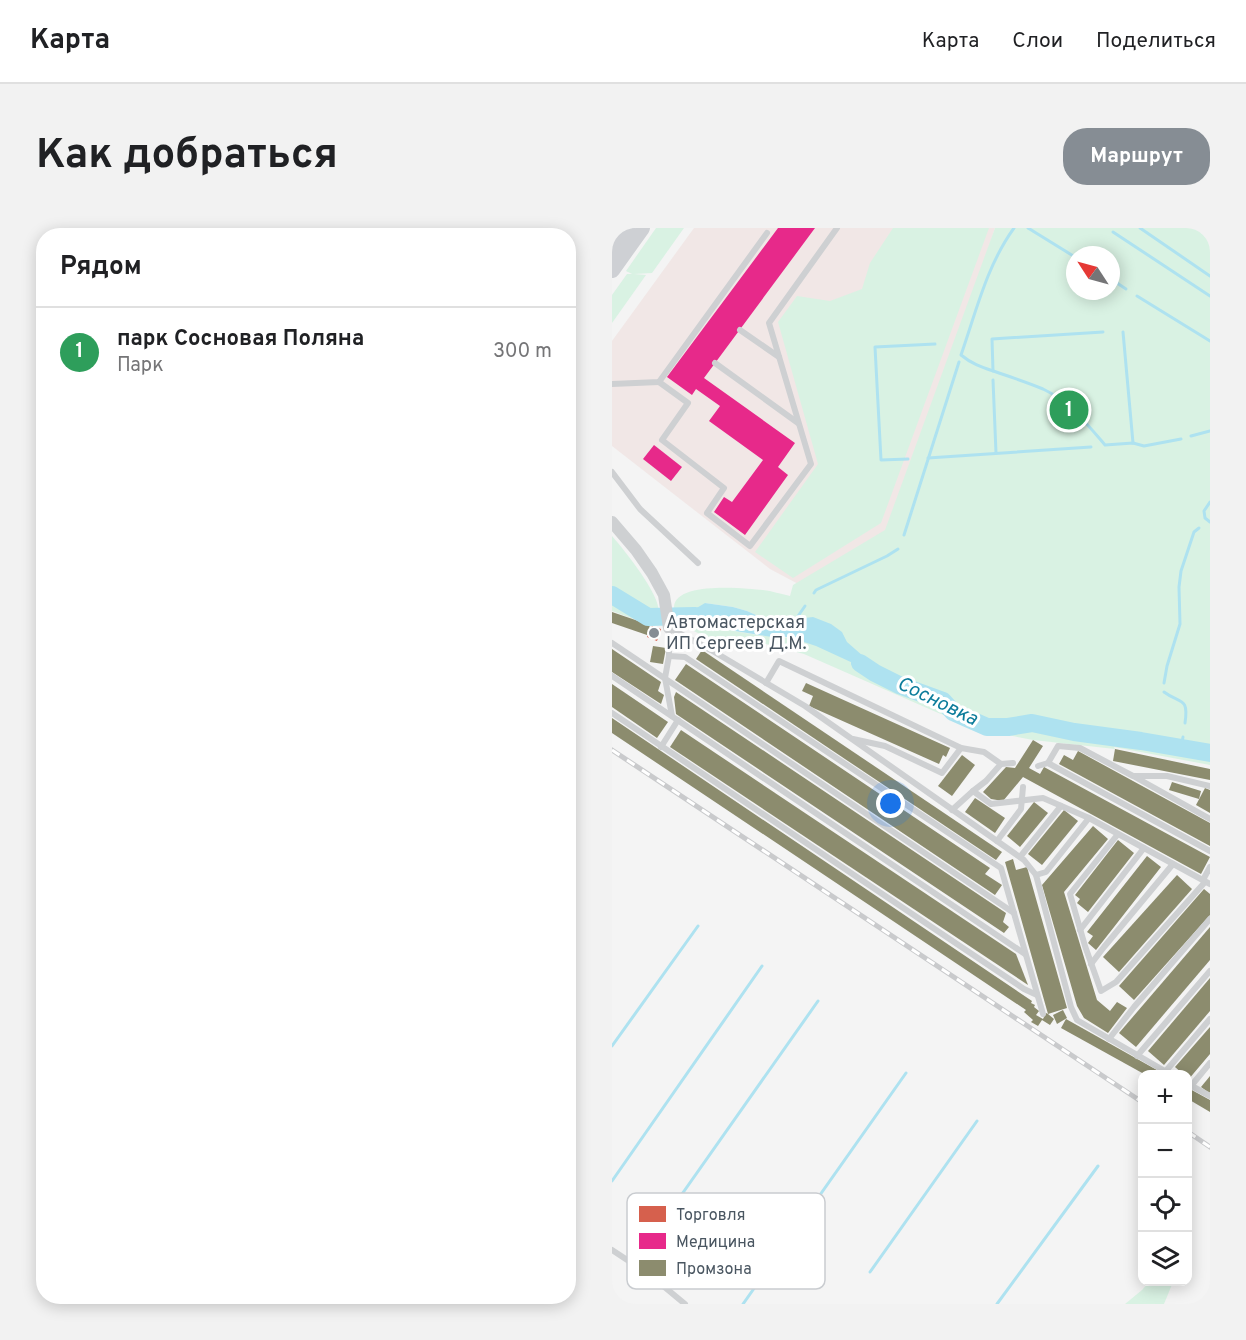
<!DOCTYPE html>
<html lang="ru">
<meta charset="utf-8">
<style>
body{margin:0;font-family:Overpass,sans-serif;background:#f2f2f2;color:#202124}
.controls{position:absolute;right:18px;bottom:18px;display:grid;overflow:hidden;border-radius:12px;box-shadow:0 3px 15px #0003}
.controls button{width:54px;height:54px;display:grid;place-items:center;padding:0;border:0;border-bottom:2px solid #e0e0e0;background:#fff;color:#202124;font:30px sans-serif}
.compass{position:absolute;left:454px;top:18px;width:54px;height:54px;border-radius:50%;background:#fff;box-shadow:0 3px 15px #0003;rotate:306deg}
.you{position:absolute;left:279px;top:576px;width:21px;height:21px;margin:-15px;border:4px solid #fff;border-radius:50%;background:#1a73e8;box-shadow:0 0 0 9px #1a73e833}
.badge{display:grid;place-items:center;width:39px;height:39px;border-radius:50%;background:#868d94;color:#fff;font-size:20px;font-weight:700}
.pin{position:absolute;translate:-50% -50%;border:3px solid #fff;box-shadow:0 2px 6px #0006}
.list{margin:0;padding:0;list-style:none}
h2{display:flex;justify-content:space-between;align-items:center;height:78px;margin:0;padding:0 24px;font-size:26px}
h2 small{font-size:20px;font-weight:400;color:#757577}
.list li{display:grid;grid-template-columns:39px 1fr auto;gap:18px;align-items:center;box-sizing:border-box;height:90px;padding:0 24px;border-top:2px solid #e0e0e0}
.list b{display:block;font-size:22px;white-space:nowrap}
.list p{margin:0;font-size:20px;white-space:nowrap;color:#757577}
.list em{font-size:20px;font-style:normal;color:#757577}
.icon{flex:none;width:33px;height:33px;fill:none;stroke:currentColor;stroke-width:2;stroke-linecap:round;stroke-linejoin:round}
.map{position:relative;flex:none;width:598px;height:1076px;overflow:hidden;border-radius:24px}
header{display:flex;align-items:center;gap:36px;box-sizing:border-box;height:84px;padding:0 30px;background:#fff;border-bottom:2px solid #e0e0e0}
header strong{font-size:28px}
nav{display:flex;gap:33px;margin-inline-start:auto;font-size:21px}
.intro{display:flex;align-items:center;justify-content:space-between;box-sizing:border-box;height:144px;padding:0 36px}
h1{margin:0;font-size:42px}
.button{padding:15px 27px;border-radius:24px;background:#868d94;color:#fff;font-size:21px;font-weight:700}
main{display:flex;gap:36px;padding:0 36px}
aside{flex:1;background:#fff;border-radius:24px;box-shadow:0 3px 15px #0003}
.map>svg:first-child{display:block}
</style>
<header>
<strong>Карта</strong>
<nav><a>Карта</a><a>Слои</a><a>Поделиться</a></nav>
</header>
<div class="intro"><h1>Как добраться</h1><a class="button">Маршрут</a></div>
<main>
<aside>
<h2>Рядом<small></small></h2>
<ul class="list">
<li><span class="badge" style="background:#2e9e5b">1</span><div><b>парк Сосновая Поляна</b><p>Парк</p></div><em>300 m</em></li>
</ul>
</aside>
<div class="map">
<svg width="598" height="1076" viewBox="0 0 598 1076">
<rect width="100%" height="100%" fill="#f4f4f4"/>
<polygon fill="#f1e7e6" points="82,0 383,0 281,310 190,358 158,341 0,218 0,113"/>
<g fill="#d9f2e3" fill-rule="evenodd">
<polygon points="44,0 72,0 40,45 22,46 34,47 0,95 0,67 15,46 20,46 14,43"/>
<polygon points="281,0 377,0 269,295 181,350 143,324 206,236 166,94 185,68 218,73 250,61 258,35"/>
<path d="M383,0H598V537L502,519L503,521L421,512L369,502L324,484L192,426L142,413L124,410L109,416L67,396C63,391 62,385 62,379C63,353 133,360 151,362C160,363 169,366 178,368L181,357L273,302ZM463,27H499V63H463ZM93,375L121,379L135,383L153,391L174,395L183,411C169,408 155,409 140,406C123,404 106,399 90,395Z"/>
<path d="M0,308C13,323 48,366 47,385C46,389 44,395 43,399L0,383Z"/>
<polygon points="537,1054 561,1054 552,1076 513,1076 530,1062"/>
</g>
<polygon fill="#aee2f0" points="93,375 121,379 135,383 153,391 174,395 184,391 201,389 219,396 230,404 235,414 259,435 267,447 204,418 183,411 170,408 160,409 123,403 90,395 82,388 83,381"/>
<polygon fill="#d6604d" points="40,398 49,401 45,413 35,409"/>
<g fill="#e7298a">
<polygon points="166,0 203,0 92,150 183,215 166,239 176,247 133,307 102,284 112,269 120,274 151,232 97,193 108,178 84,161 80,167 55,149"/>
<polygon points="42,217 70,239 59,253 31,231"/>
</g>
<g fill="#8c8c6e">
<polygon points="0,384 38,397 35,407 0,395"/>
<polygon points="64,408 73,414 67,422 58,417"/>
<polygon points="41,418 54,420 51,436 38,434"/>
<polygon points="0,421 49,454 46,463 52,467 49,476 0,444"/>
<polygon points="90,422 390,624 384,632 221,523 84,431"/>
<polygon points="74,436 378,640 373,646 390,657 383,667 63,452"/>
<polygon points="194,455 338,520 334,529 331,527 327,536 197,478 201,468 190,463"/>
<polygon points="0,456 56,494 45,510 0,479"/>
<polygon points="64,464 394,685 391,694 397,699 392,705 64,486 62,469"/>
<polygon points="0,490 420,773 419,775 423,777 422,779 427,783 424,787 431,791 434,785 436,786 393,634 401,631 404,642 415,639 455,780 436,786 442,791 438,797 430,792 426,798 419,794 421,792 412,784 414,782 0,505"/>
<polygon points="69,502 404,726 416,757 58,519"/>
<polygon points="421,512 431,518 417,540 428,546 432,539 598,629 589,646 411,549 391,573 379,571 371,564 394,539 403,540"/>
<polygon points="503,521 598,541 598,552 501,533"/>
<polygon points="466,523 598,595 598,618 447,536 452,527 461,532"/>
<polygon points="350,527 363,537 340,568 326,558"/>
<polygon points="560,554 589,563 587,571 557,562"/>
<polygon points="593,560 598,562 598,585 584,577"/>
<polygon points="363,570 393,590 383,605 353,584"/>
<polygon points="422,574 436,585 408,619 395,608"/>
<polygon points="452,582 466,593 430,637 416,626"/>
<polygon points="481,598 496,611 452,664 485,772 498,783 505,774 515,780 496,805 472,790 465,778 430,657"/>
<polygon points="506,612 522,625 476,684 465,675 468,671 463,667"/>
<polygon points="535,628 549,639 484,722 476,715 481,708 475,704"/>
<polygon points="565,647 580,661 507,744 491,729"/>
<polygon points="592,661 598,666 598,687 522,772 507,758"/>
<polygon points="598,699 598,732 524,819 507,805"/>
<polygon points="598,750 598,783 552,837 536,823"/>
<polygon points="451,782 455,790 445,796 441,787"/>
<polygon points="454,791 552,846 532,846 449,800"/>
<polygon points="598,799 598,826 576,852 576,846 571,846 563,839"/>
<polygon points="598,848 598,864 597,865 589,859"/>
<polygon points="576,860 598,872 598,884 576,871"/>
</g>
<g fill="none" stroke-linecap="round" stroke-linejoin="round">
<g stroke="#aee2f0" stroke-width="3">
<path d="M402,0C375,37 364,84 349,127C361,137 373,140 387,145C402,150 417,155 431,161C457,173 475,196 493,217L521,215L532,218L569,211"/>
<polyline points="416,0 463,29"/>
<polyline points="528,0 598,48"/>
<polyline points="501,4 598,68"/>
<polyline points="499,51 514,61"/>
<polyline points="525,68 598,113"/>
<polyline points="511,104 521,215"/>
<polyline points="381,143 380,111 491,104"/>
<polyline points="381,152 384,225"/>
<polyline points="579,208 598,203"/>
<polyline points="316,230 479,219"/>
<polyline points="296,231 269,232 263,119 323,116"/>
<polyline points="598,274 592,283 593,290 598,294"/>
<polyline points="292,307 347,134"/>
<polyline points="202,365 204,362 275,328 286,321"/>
<polyline points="184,391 193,378"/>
<polyline points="552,455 555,438 568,396 567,359 569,343 582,304 587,300"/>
<path d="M552,464C568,476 577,468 573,495"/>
<polyline points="569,520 571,509"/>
<polyline points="0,818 86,698"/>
<polyline points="0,953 150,738"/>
<polyline points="32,1020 206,773"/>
<polyline points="258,1044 365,893"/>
<polyline points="131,1076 294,845"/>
<polyline points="385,1076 486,938"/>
</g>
<g stroke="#aee2f0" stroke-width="18">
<polyline points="0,367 36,389 82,388 106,392"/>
<polyline points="248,435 263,445 287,457 331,473 341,484 375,499 396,499 420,495 462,504 529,513 598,525"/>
</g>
<g stroke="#ced0d2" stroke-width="6">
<polyline points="128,102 167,129"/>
<polyline points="103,135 186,195"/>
<polyline points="47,154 76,175 50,212 112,260 95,285 138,318 199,236 157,95 225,0"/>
<polyline points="0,156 47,154 155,5"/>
<polyline points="0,244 28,281 86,335"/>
<polyline points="0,415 402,685"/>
<polyline points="57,428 73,429 389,640 431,786"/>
<polyline points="0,448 413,726"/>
<polyline points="154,455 167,433 349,520 372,524 389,536 374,553 361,563"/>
<polyline points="0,485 412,761 425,767"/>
<polyline points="60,488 53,450 57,428 57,400 99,422 193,478 412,632 424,647 459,779 465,792 558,846"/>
<polyline points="241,511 273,518 330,545 349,520"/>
<polyline points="49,519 66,492"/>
<polyline points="436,535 446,518 468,520 521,548 555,548 598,558"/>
<polyline points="389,536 401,535"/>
<polyline points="426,538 436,535 598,623"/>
<polyline points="523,549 598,591"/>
<polyline points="340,582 361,563 379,576 431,570 477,590 598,656"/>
<polyline points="506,606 458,666 473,718 489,763 504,754 593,654"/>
<polyline points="385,613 409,581 411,559"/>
<polyline points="408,629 449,578"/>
<polyline points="424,647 434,644 477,590"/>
<polyline points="591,652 598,639"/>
<polyline points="468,702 532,620"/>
<polyline points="479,736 492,719 561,636"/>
<polyline points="497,811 522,779 598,691"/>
<polyline points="525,828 598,743"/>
<polyline points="553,844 598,791"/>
<polyline points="578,857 598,868"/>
<polyline points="579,858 598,835"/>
<polyline points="0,1022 38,1047 73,1076"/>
</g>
<polyline stroke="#ced0d2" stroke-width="12" points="0,294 24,322 40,345 52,367 57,400"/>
<g stroke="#ced0d4" stroke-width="16">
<polyline points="0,20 15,0"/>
<polyline points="0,42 30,0"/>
</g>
<g stroke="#c9cacc" stroke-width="5">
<g id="rail">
<polyline points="0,522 530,874"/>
<polyline points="576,904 598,919"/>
</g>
</g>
<use href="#rail" stroke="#fff" stroke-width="3" stroke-dasharray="9" stroke-linecap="butt"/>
</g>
<circle fill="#868d94" stroke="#fff" stroke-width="2" cx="42" cy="405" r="6"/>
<g text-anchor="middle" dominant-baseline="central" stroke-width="6" stroke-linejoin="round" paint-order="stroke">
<g font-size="18" fill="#4a5661" stroke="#fff" text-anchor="start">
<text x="54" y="395">Автомастерская<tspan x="54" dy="21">ИП Сергеев Д.М.</tspan></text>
</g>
<g font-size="20" font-style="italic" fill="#0c7c9b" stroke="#fff">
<text transform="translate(325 474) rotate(26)">Сосновка</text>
</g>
</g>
<rect x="15" y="965" width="198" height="96" rx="9" fill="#fff" stroke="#c9ccd0" stroke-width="1.5"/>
<rect x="27" y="978" width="27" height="16" fill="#d6604d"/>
<rect x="27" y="1005" width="27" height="16" fill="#e7298a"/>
<rect x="27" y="1032" width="27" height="16" fill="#8c8c6e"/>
<g font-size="16" fill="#4a5661">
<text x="64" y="992">Торговля</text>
<text x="64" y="1019">Медицина</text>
<text x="64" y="1046">Промзона</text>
</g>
</svg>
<div class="controls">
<button>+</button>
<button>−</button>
<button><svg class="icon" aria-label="locate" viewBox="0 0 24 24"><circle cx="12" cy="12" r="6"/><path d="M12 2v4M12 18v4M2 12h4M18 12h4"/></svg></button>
<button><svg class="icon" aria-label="layers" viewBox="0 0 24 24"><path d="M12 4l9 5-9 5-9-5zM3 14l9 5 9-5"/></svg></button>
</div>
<svg class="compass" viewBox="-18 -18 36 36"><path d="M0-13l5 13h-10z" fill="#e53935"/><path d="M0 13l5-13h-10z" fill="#757577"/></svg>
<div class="you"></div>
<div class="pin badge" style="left:457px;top:182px;background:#2e9e5b">1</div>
</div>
</main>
